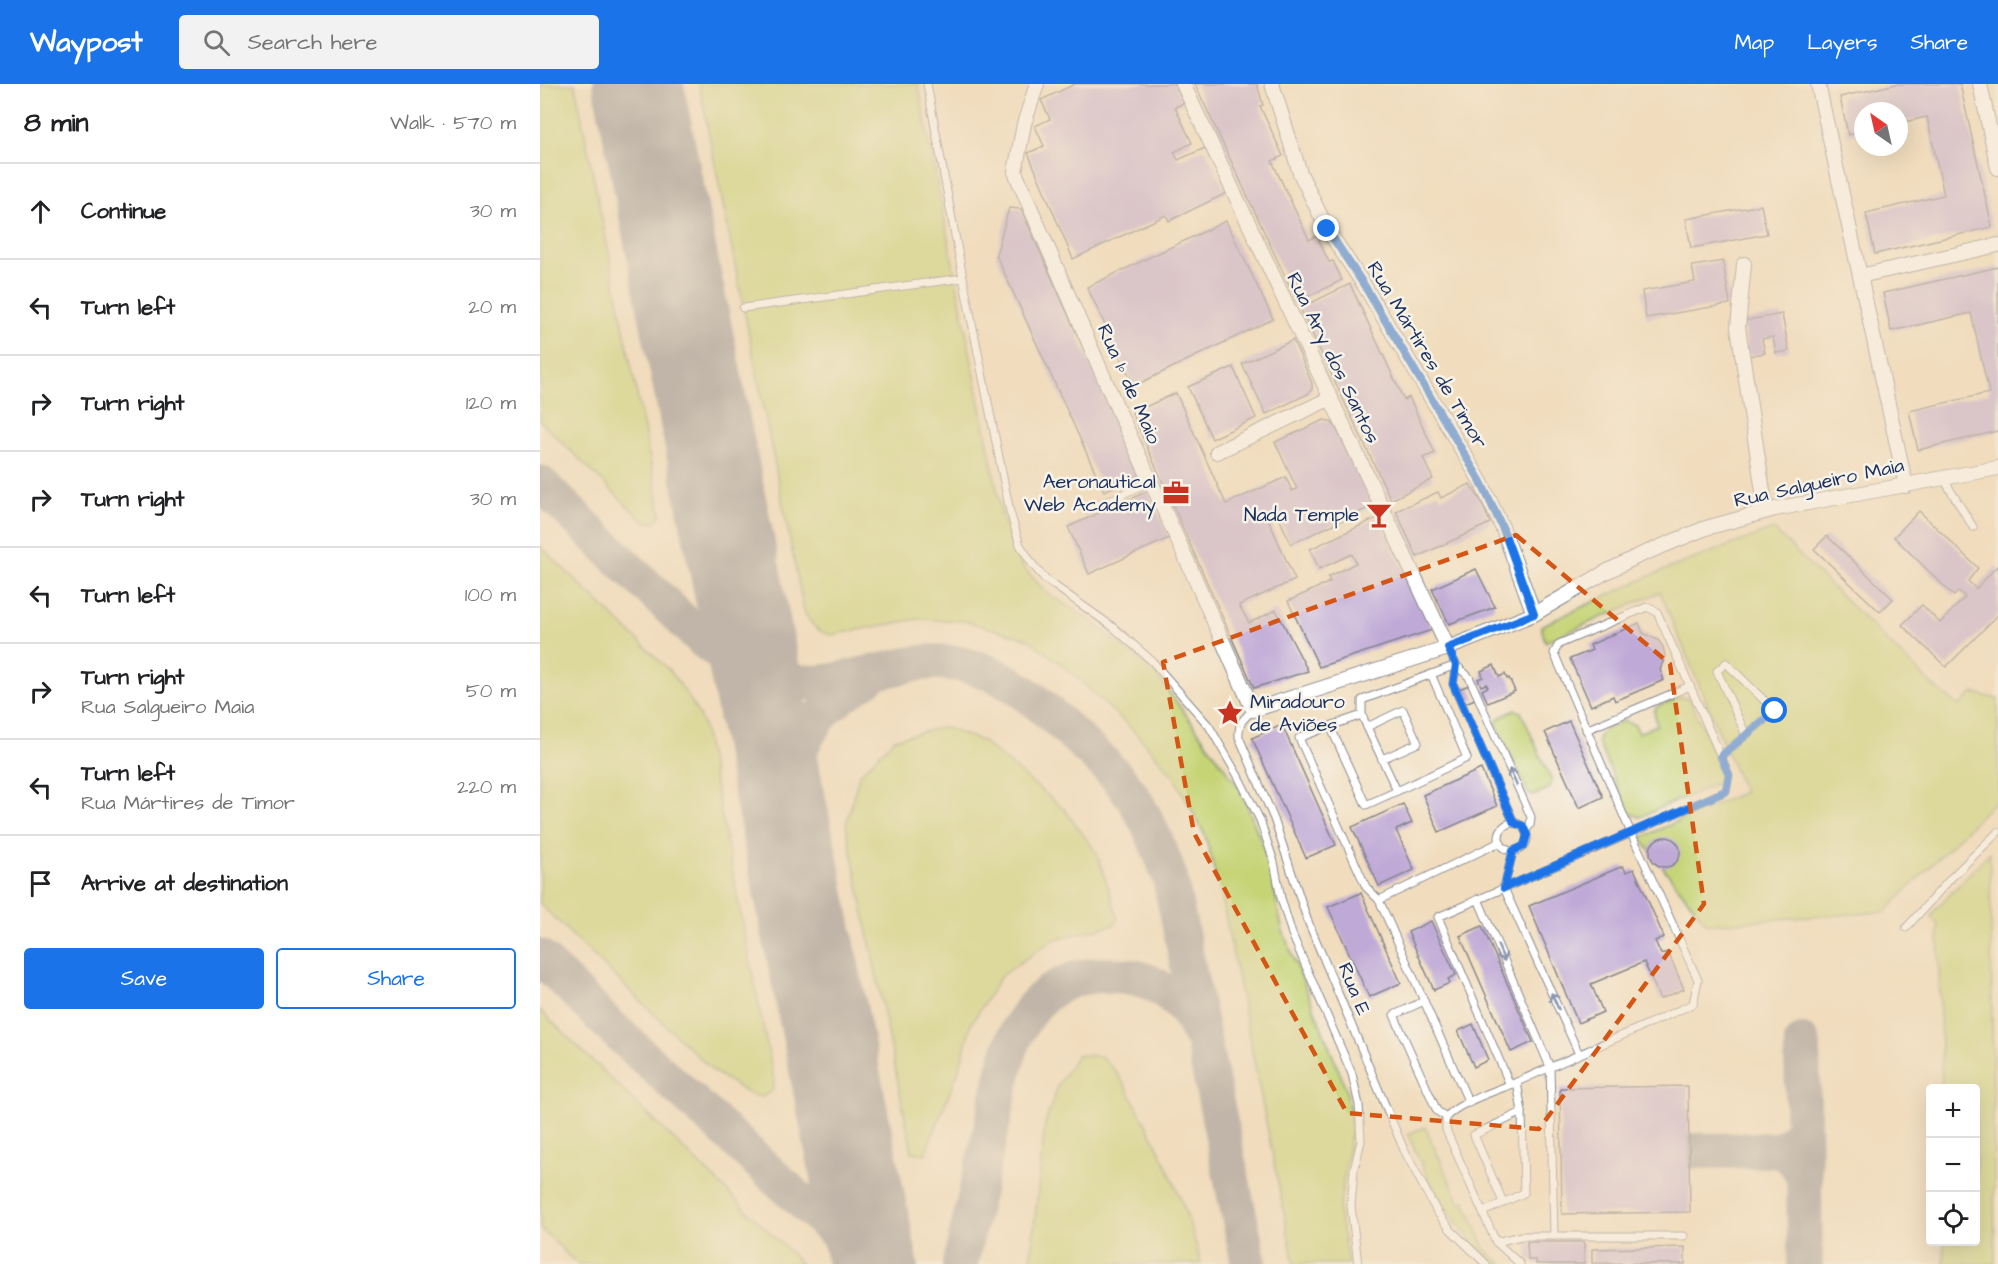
<!DOCTYPE html>
<meta charset="utf-8">
<style>
body{margin:0;font-family:"Architects Daughter",sans-serif;background:#f2f2f2;color:#202124}
.controls{position:absolute;right:18px;bottom:18px;display:grid;overflow:hidden;border-radius:6px;box-shadow:0 6px 24px #0002}
.controls button{width:54px;height:54px;display:grid;place-items:center;padding:0;border:0;border-bottom:2px solid #e0e0e0;background:#fff;color:#202124;font:30px sans-serif}
.compass{position:absolute;left:1314px;top:18px;width:54px;height:54px;border-radius:50%;background:#fff;box-shadow:0 6px 24px #0002;rotate:326deg}
.stop{position:absolute;width:18px;height:18px;margin:-14px;border:4px solid #1a73e8;border-radius:50%;background:#fff}
.stop.end{background:#1a73e8;border-color:#fff;box-shadow:0 2px 6px #0008}
.list{margin:0;padding:0;list-style:none}
h2{display:flex;justify-content:space-between;align-items:center;height:78px;margin:0;padding:0 24px;font-size:26px}
h2 small{font-size:20px;font-weight:400;color:#757577}
.list li{display:grid;grid-template-columns:39px 1fr auto;gap:18px;align-items:center;box-sizing:border-box;height:96px;padding:0 24px;border-top:2px solid #e0e0e0}
.list b{display:block;font-size:22px;white-space:nowrap}
.list p{margin:0;font-size:20px;white-space:nowrap;color:#757577}
.list em{font-size:20px;font-style:normal;color:#757577}
.actions{display:flex;gap:12px;padding:18px 24px}
.actions a{flex:1;padding:14px 0;border:2px solid #1a73e8;border-radius:6px;text-align:center;font-size:21px;color:#1a73e8}
.actions .main{background:#1a73e8;color:#fff}
.icon{flex:none;width:33px;height:33px;fill:none;stroke:currentColor;stroke-width:2;stroke-linecap:round;stroke-linejoin:round}
.map{position:relative;flex:none;width:1458px;height:1180px;overflow:hidden}
header{display:flex;align-items:center;gap:36px;box-sizing:border-box;height:84px;padding:0 30px;background:#1a73e8;color:#fff}
header strong{font-size:28px}
nav{display:flex;gap:33px;margin-inline-start:auto;font-size:21px}
.search{width:420px;height:54px;background:#f2f2f2;display:flex;align-items:center;gap:15px;box-sizing:border-box;padding:0 21px;border-radius:6px;color:#757577;font-size:22px}
main{display:flex}
aside{flex:1;background:#fff}
.map>svg:first-child{display:block}
</style>
<header>
<strong>Waypost</strong>
<div class="search"><svg class="icon" aria-label="search" viewBox="0 0 24 24"><circle cx="10" cy="10" r="6"/><path d="M15 15l6 6"/></svg>Search here</div>
<nav><a>Map</a><a>Layers</a><a>Share</a></nav>
</header>
<main>
<aside>
<h2>8 min<small>Walk · 570 m</small></h2>
<ul class="list">
<li><svg class="icon" aria-label="ahead" viewBox="0 0 24 24"><path d="M12 20V5M6 11l6-6 6 6"/></svg><div><b>Continue</b></div><em>30 m</em></li>
<li><svg class="icon" aria-label="left" viewBox="0 0 24 24"><path d="M17 20v-9H6M10 6l-5 5 5 5"/></svg><div><b>Turn left</b></div><em>20 m</em></li>
<li><svg class="icon" aria-label="right" viewBox="0 0 24 24"><path d="M7 20v-9h11M14 6l5 5-5 5"/></svg><div><b>Turn right</b></div><em>120 m</em></li>
<li><svg class="icon" aria-label="right" viewBox="0 0 24 24"><path d="M7 20v-9h11M14 6l5 5-5 5"/></svg><div><b>Turn right</b></div><em>30 m</em></li>
<li><svg class="icon" aria-label="left" viewBox="0 0 24 24"><path d="M17 20v-9H6M10 6l-5 5 5 5"/></svg><div><b>Turn left</b></div><em>100 m</em></li>
<li><svg class="icon" aria-label="right" viewBox="0 0 24 24"><path d="M7 20v-9h11M14 6l5 5-5 5"/></svg><div><b>Turn right</b><p>Rua Salgueiro Maia</p></div><em>50 m</em></li>
<li><svg class="icon" aria-label="left" viewBox="0 0 24 24"><path d="M17 20v-9H6M10 6l-5 5 5 5"/></svg><div><b>Turn left</b><p>Rua Mártires de Timor</p></div><em>220 m</em></li>
<li><svg class="icon" aria-label="arrive" viewBox="0 0 24 24"><path d="M6 21V4h12l-3 4 3 4H6"/></svg><div><b>Arrive at destination</b></div></li>
</ul>
<div class="actions"><a class="main">Save</a><a>Share</a></div>
</aside>
<div class="map">
<svg width="1458" height="1180" viewBox="0 0 1458 1180">
<rect width="100%" height="100%" fill="#f7f3e8"/>
<filter id="ink" filterUnits="userSpaceOnUse"><feTurbulence type="fractalNoise" baseFrequency=".0167" numOctaves="2"/><feDisplacementMap in="SourceGraphic" scale="12" xChannelSelector="R" yChannelSelector="G"/><feConvolveMatrix kernelMatrix="1 2 1 2 8 2 1 2 1" color-interpolation-filters="sRGB"/></filter>
<filter id="wash" filterUnits="userSpaceOnUse"><feTurbulence type="fractalNoise" baseFrequency=".008" numOctaves="4" result="noise"/><feDisplacementMap in="SourceGraphic" scale="24" xChannelSelector="R" yChannelSelector="G"/><feGaussianBlur stdDeviation="1.35" result="paint"/><feColorMatrix in="noise" values="0 0 0 0 0 0 0 0 0 0 0 0 0 0 0 0 0 1.4 0 .05"/><feComposite in="paint" operator="in"/></filter>
<g filter="url(#wash)">
<rect width="100%" height="100%" fill="#f1ddbd"/>
<g fill="#c6d476" stroke="#70826a" stroke-width="1.5">
<polygon points="0,0 35,0 121,430 116,438 104,438 0,337"/>
<path d="M159,0H378L462,432L472,463L484,484L507,509L550,536L616,590L701,706L728,775L742,845L806,1005L812,1042L799,1127L808,1180H754L682,815L665,751L632,690L591,644L525,583L488,555L425,537L378,535L291,551C276,547 271,541 264,527Z"/>
<polygon points="1233,445 1391,600 1419,622 1433,609 1458,615 1458,714 1345,828 1167,840 1100,754 1204,708 1120,508 1005,558 1001,542 1114,490"/>
<path d="M0,462L128,585C143,603 154,619 163,640L234,996L233,1006L223,1013L210,1011L173,987L0,820Z"/>
<path d="M1140,613L1147,614L1151,618L1182,687V694L1177,699L1100,733L1089,729L1058,658C1059,645 1073,642 1084,637L1095,641L1099,649L1117,641L1114,627L1118,622Z"/>
<polygon points="975,626 981,628 1012,698 1010,704 993,712 988,709 956,639 959,634"/>
<polygon points="403,643 442,657 525,726 557,769 578,834 574,841 513,856 461,892 431,940 420,983 385,1070 372,1068 306,741 319,691 354,655"/>
<polygon points="1450,768 1455,1180 1404,1180 1404,1158 1436,1158 1436,1004 1402,1004 1398,841 1391,833 1395,826"/>
<polygon points="0,926 251,1169 261,1180 37,1180 0,1144"/>
<path d="M537,971L561,972C579,988 587,1005 598,1025C625,1074 649,1126 661,1180H490L505,1040L518,1001Z"/>
<path d="M885,1043L920,1119L925,1117L945,1165L962,1180H955C911,1140 891,1105 868,1050Z"/>
</g>
<g fill="none" stroke-linecap="round" stroke-linejoin="round">
<g stroke="#86868e" stroke-width="36">
<path d="M0,399L165,558C201,585 241,603 287,598C305,595 323,590 341,587C359,583 380,577 399,578C464,581 497,618 542,659C559,675 579,692 592,712C609,738 620,765 630,794L709,1180"/>
<path d="M245,739C245,698 257,659 285,627C297,614 314,604 329,594"/>
<polyline points="0,873 69,941 330,1180"/>
<path d="M1262,958L1264,1093C1257,1079 1252,1071 1237,1066C1250,1061 1256,1055 1263,1044"/>
<polyline points="1149,1067 1237,1066"/>
<polyline points="1264,1093 1265,1180"/>
<path d="M420,1180C431,1132 442,1085 453,1037C462,999 467,952 494,922C519,894 550,888 585,892C617,895 646,919 658,948"/>
</g>
<polyline stroke="#86868e" stroke-width="90" points="98,0 333,1180"/>
</g>
<g id="blocks">
<g fill="#bfa9d7">
<polygon points="535,0 635,0 644,19 635,23 652,59 634,68 638,76 665,64 687,109 629,137 626,131 533,175 488,69 504,62 495,42 510,35 501,16"/>
<polygon points="655,0 717,0 723,21 720,22 743,72 732,77 769,156 777,152 789,178 793,177 802,196 757,218"/>
<polygon points="1356,0 1420,0 1452,143 1335,170 1326,129 1404,111 1387,33 1359,39 1359,27 1323,27 1323,47 1308,51 1300,13"/>
<polygon points="1221,121 1227,150 1151,164 1146,135"/>
<polygon points="469,124 481,125 600,391 564,407 456,171"/>
<polygon points="686,137 733,235 594,302 547,203"/>
<polygon points="1183,177 1190,220 1106,234 1102,207 1155,198 1152,182"/>
<polygon points="1458,183 1458,347 1378,366 1369,327 1449,309 1431,229 1351,247 1343,209"/>
<polygon points="810,200 864,316 869,313 895,369 883,374 893,395 851,416 760,224"/>
<polygon points="1242,230 1249,267 1236,269 1233,253 1222,255 1225,269 1209,272 1202,237"/>
<polygon points="753,256 772,299 772,305 768,310 726,330 702,280"/>
<polygon points="693,283 716,334 672,355 648,303"/>
<polygon points="636,309 686,420 746,393 752,407 757,405 735,358 784,336 790,337 795,342 821,395 833,422 751,460 738,432 729,437 755,496 699,521 709,539 736,526 768,587 714,604 592,329"/>
<polygon points="930,400 941,417 950,439 877,473 856,427 898,408 901,414"/>
<polygon points="608,407 629,454 549,490 528,443"/>
<polygon points="1379,427 1438,484 1428,497 1436,505 1458,481 1458,531 1406,583 1362,541 1382,521 1400,539 1425,513 1419,507 1414,512 1354,453"/>
<polygon points="839,433 892,546 779,583 748,517 790,498 788,493 816,479 812,470 779,485 770,465"/>
<polygon points="1287,452 1353,515 1340,528 1274,465"/>
<polygon points="936,485 955,523 909,540 892,505"/>
<polygon points="1099,539 1103,549 1118,556 1123,563 1125,572 1120,586 1124,596 1075,617 1073,612 1051,622 1030,575 1052,566 1050,561"/>
<polygon points="954,581 959,593 965,590 967,595 969,594 975,607 948,619 942,606 948,603 946,600 941,602 938,595 943,593 941,587"/>
<polygon points="929,601 935,615 925,619 919,605"/>
<polygon points="1029,637 1063,713 1039,724 1005,648"/>
<polygon points="742,641 796,761 766,774 712,654"/>
<polygon points="941,685 957,722 899,748 883,711"/>
<polygon points="863,720 872,739 856,746 874,786 839,802 812,743"/>
<circle cx="1125" cy="768" r="15"/>
<polygon points="1083,782 1086,788 1094,785 1124,853 1115,857 1121,870 1128,868 1144,905 1120,915 1104,878 1051,900 1063,928 1038,939 989,822"/>
<polygon points="821,809 861,899 829,913 788,823"/>
<polygon points="891,837 916,891 908,895 910,899 894,906 868,848"/>
<polygon points="942,842 993,958 971,968 920,852"/>
<polygon points="933,940 948,976 934,983 918,947"/>
<polygon points="1148,1002 1150,1128 1022,1130 1020,1004"/>
<polygon points="987,1158 1044,1158 1044,1180 996,1180 996,1176 988,1176"/>
<polygon points="1145,1163 1145,1180 1052,1179 1052,1165"/>
</g>
</g>
</g>
<g filter="url(#ink)">
<use href="#blocks" fill-opacity="0" stroke="#86868e" stroke-width="1.5"/>
<g fill="none" stroke-linecap="round" stroke-linejoin="round">
<g stroke="#86868e" stroke-width="9">
<g id="service">
<polyline points="423,194 470,428 480,461 493,481 505,495 573,543 612,577 669,642 698,692 720,736 734,778 741,814 752,850 812,990 819,1021 821,1057 814,1086 811,1122 818,1180"/>
<polyline points="203,224 423,194 387,0"/>
<polyline points="1403,394 1433,443"/>
<polyline points="548,426 612,397"/>
<path d="M713,626C703,635 698,639 699,653L734,735L767,835L864,1066L897,1128L911,1146L946,1180"/>
<polyline points="822,631 790,642 826,721 857,707"/>
<polyline points="790,642 759,654 826,803 839,816"/>
<polyline points="827,643 857,707 927,674 891,590"/>
<polyline points="1181,672 1235,627 1186,579 1177,587 1206,651"/>
<polyline points="842,675 878,659 863,626 827,643 822,631 822,616 916,581 908,564"/>
<circle cx="973" cy="753" r="14"/>
<polyline points="974,739 913,600 916,581 929,593 991,733 990,741 986,746"/>
<polyline points="973,767 964,804 1039,970"/>
<polyline points="938,815 1010,983 1014,1152 981,1152 956,1158 980,1180"/>
<polyline points="1366,844 1412,793 1458,748"/>
<polyline points="884,917 839,816 960,758"/>
<polyline points="977,998 1153,920 1158,896 1091,749 1186,707 1189,691 1150,602 1046,646"/>
<polyline points="970,1001 898,833 1091,749 1014,569 1019,560 1107,523 1117,528 1150,602"/>
<polyline points="906,1033 897,1027 854,931 884,917 929,1019"/>
<polyline points="943,1128 984,1109 982,1028"/>
<polyline points="1014,1152 1144,1152"/>
<path d="M956,1158L906,1046V1033C921,1017 956,1007 977,998L982,1028L934,1051L963,1118"/>
</g>
</g>
<g stroke="#86868e" stroke-width="16">
<g id="minor">
<polyline points="497,0 484,40 475,88 578,326 641,463 713,626 908,564 994,530 1064,489 1098,472 1166,444 1235,425 1458,384"/>
<polyline points="643,0 908,564"/>
<polyline points="732,0 760,89 787,145 824,201 941,398 963,445 994,530"/>
<polyline points="1278,0 1366,402"/>
<polyline points="1440,0 1458,84"/>
<polyline points="1204,180 1198,243 1226,427"/>
<polyline points="1320,192 1458,161"/>
<polyline points="677,368 791,314"/>
</g>
</g>
<use href="#service" stroke="#fff" stroke-width="7"/>
<use href="#minor" stroke="#fff" stroke-width="14"/>
</g>
<defs><path id="oneway-shaft" d="M-6 0H5M1.5-3L5.5 0L1.5 3" fill="none" stroke-width="1.6" stroke-linecap="round" stroke-linejoin="round" transform="scale(1.5)"/></defs>
<g stroke="#8d97ae">
<use href="#oneway-shaft" transform="translate(973 693) rotate(-114)"/>
<use href="#oneway-shaft" transform="translate(961 869) rotate(67)"/>
<use href="#oneway-shaft" transform="translate(1015 917) rotate(-114)"/>
</g>
</g>
<g fill="none" stroke-linecap="round" stroke-linejoin="round" filter="url(#ink)">
<polyline stroke="#1a73e8" stroke-width="8" points="787,145 824,201 941,398 963,445 994,530 908,564 916,581 913,600 974,739 983,742 987,751 984,762 973,767 964,804 1186,707 1189,691 1181,672 1235,627"/>
</g>
<path d="M0 0H1458V1180H0ZM976,451L1130,580L1164,820L999,1045L807,1029L654,749L623,578Z" fill="#f1ddbd" fill-opacity=".55" fill-rule="evenodd"/>
<path fill="none" stroke="#d45514" stroke-width="4.5" stroke-dasharray="12 8" stroke-linejoin="round" d="M976,451L1130,580L1164,820L999,1045L807,1029L654,749L623,578Z"/>
<defs>
<g id="office-bare" transform="scale(2.07)"><path d="M-6-3h4V-5.5h4V-3h4V5H-6ZM-1-4.5V-3h2v-1.5ZM-6 0V1H6V0Z" fill="#c8321e" stroke="#f7f3e8" stroke-width="2.5" paint-order="stroke"/></g>
<g id="bar-bare" transform="scale(2.07)"><path d="M-6-5H6L.8 .8V4.5H3.5V6h-7V4.5H-.8V.8Z" fill="#c8321e" stroke="#f7f3e8" stroke-width="2.5" paint-order="stroke"/></g>
<g id="sight-bare" transform="scale(2.07)"><path d="M0-6L1.8-2.2L6-1.7L2.9 1.2L3.7 5.4L0 3.3L-3.7 5.4L-2.9 1.2L-6-1.7L-1.8-2.2Z" fill="#c8321e" stroke="#f7f3e8" stroke-width="2.5" paint-order="stroke"/></g>
</defs>
<g fill-rule="evenodd">
<use href="#office-bare" x="636" y="409"/>
<use href="#bar-bare" x="839" y="431"/>
<use href="#sight-bare" x="690" y="629"/>
</g>
<g text-anchor="middle" dominant-baseline="central" stroke-width="5" stroke-linejoin="round" paint-order="stroke">
<g font-size="20" fill="#1b2f5e" stroke="#f7f3e8">
<text transform="translate(887 271) rotate(59)">Rua Mártires de Timor</text>
<text transform="translate(793 274) rotate(64)">Rua Ary dos Santos</text>
<text transform="translate(589 300) rotate(66)">Rua 1º de Maio</text>
<text transform="translate(1279 399) rotate(-12)">Rua Salgueiro Maia</text>
<text transform="translate(814 905) rotate(68)">Rua E</text>
</g>
<g font-size="20" fill="#1b2f5e" stroke="#f7f3e8" text-anchor="end">
<text x="616" y="398">Aeronautical<tspan x="616" dy="23">Web Academy</tspan></text>
<text x="819" y="431">Nada Temple</text>
<text x="710" y="618" text-anchor="start">Miradouro<tspan x="710" dy="23">de Aviões</tspan></text>
</g>
</g>
</svg>
<div class="controls">
<button>+</button>
<button>−</button>
<button><svg class="icon" aria-label="locate" viewBox="0 0 24 24"><circle cx="12" cy="12" r="6"/><path d="M12 2v4M12 18v4M2 12h4M18 12h4"/></svg></button>
</div>
<svg class="compass" viewBox="-18 -18 36 36"><path d="M0-13l5 13h-10z" fill="#e53935"/><path d="M0 13l5-13h-10z" fill="#757577"/></svg>
<div class="stop" style="left:1235px;top:627px"></div>
<div class="stop end" style="left:787px;top:145px"></div>
</div>
</main>
